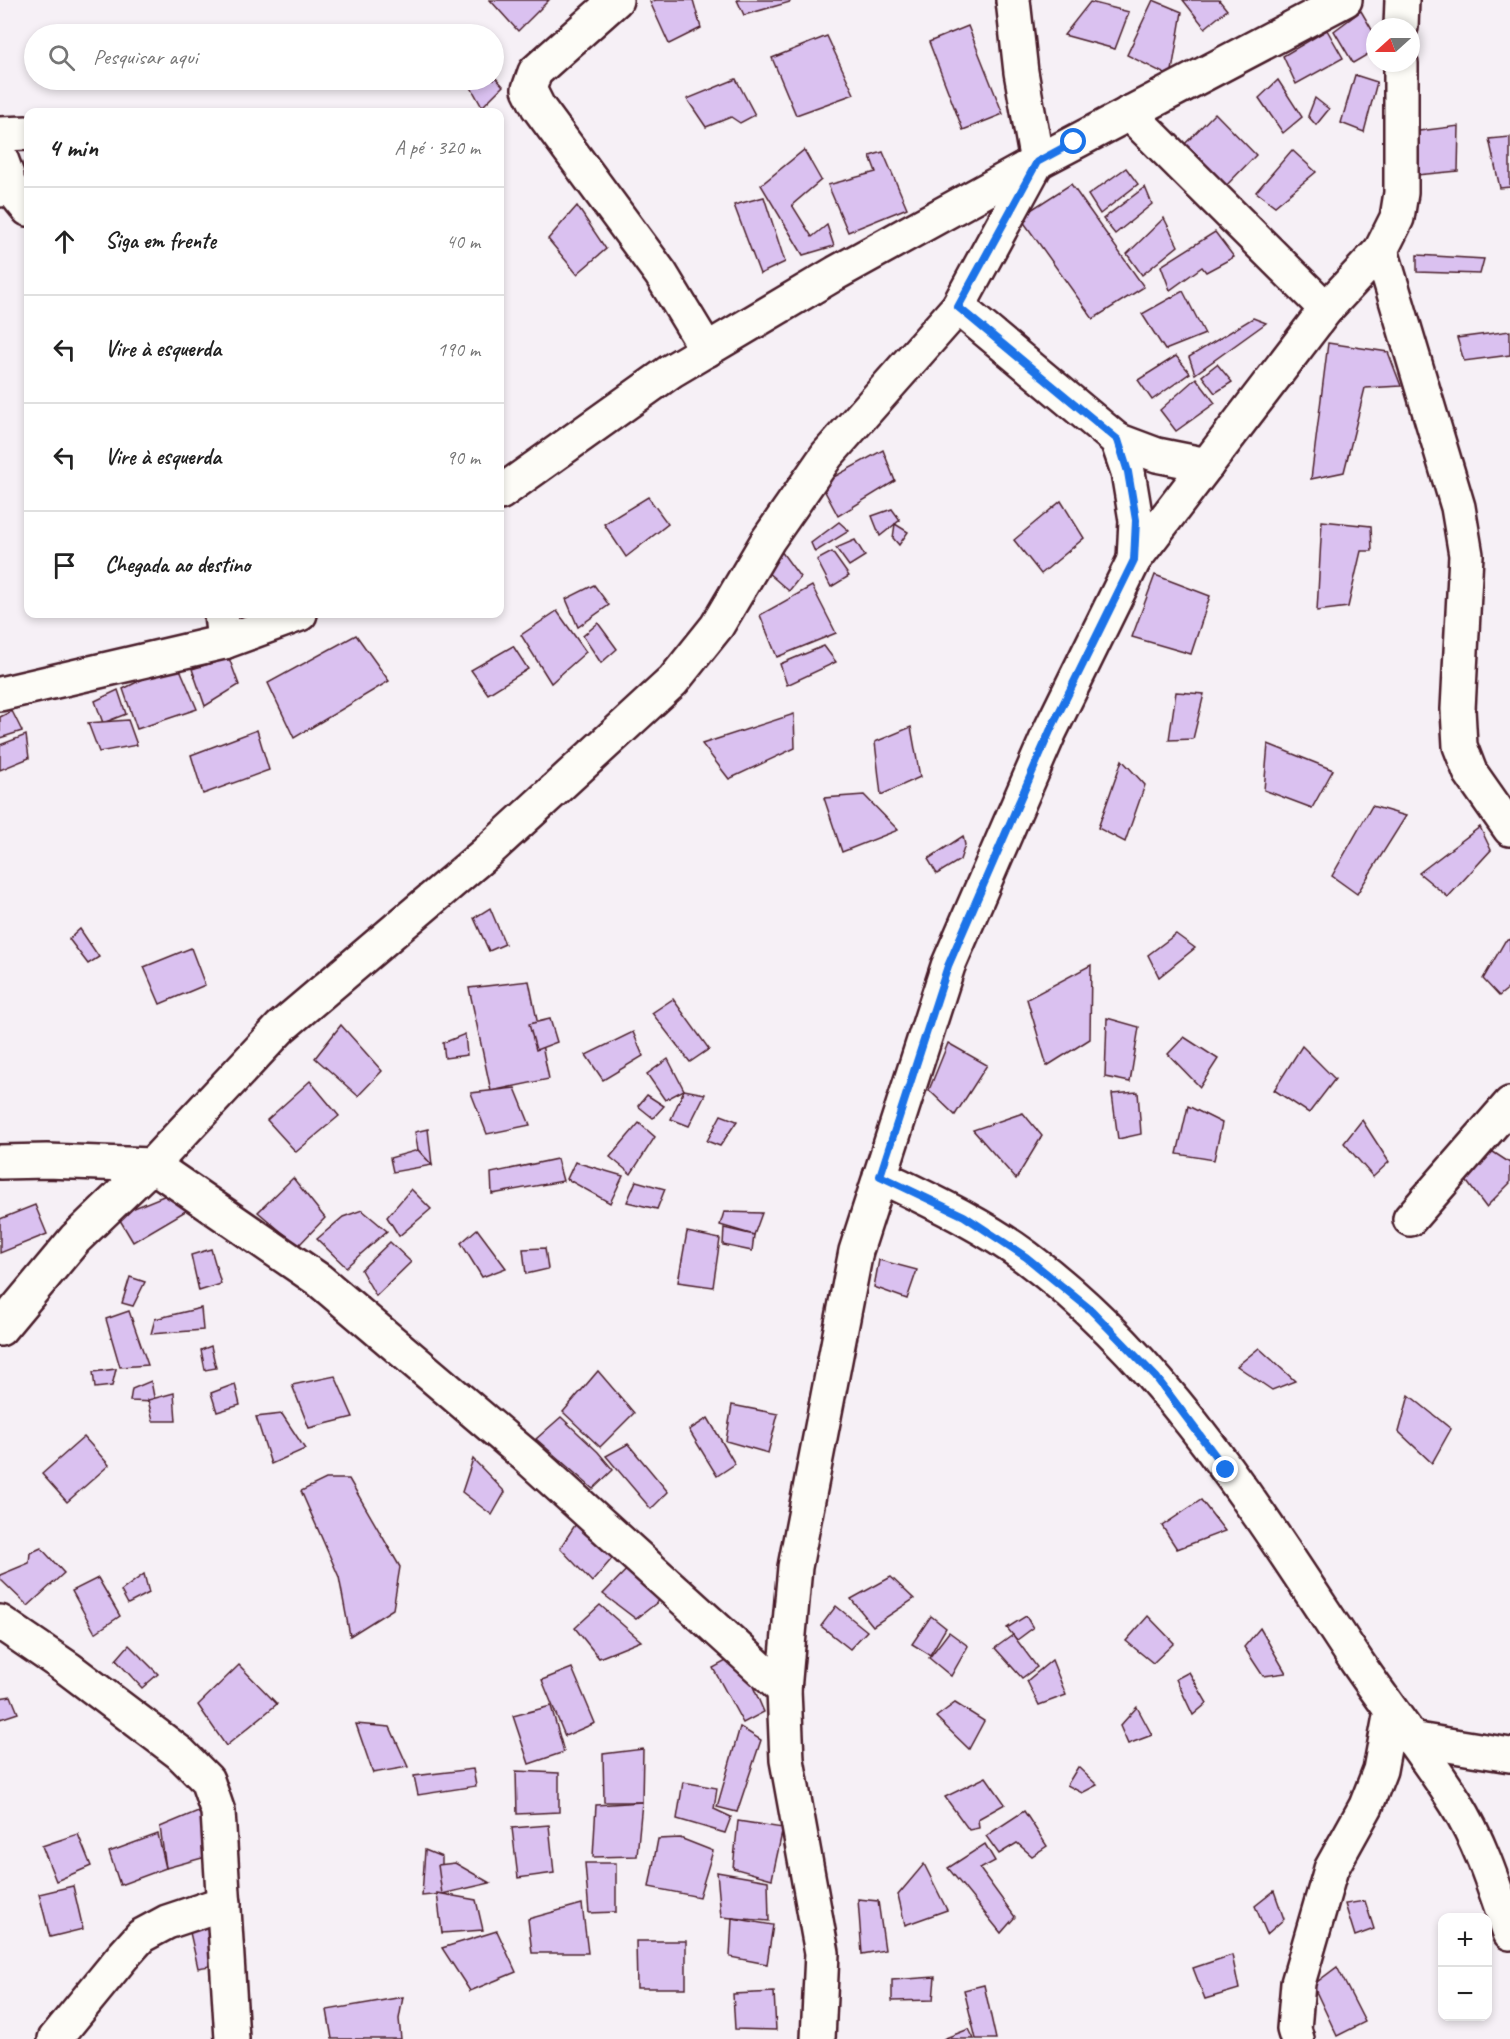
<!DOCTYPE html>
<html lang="pt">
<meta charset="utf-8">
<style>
body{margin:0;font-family:Caveat,sans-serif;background:#f6f6f6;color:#222}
.controls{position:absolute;right:18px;bottom:18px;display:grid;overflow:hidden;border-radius:12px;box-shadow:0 3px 9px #0003}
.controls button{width:54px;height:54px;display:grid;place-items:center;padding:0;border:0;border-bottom:2px solid #e0e0e0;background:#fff;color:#222;font:30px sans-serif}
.compass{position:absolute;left:1366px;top:18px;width:54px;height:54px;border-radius:50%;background:#fff;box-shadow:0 3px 9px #0003;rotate:249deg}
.stop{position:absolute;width:18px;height:18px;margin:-14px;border:4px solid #1a73e8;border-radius:50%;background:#fff}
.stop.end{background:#1a73e8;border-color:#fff;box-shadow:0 2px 6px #0008}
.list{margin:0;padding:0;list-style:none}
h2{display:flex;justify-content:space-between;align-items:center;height:78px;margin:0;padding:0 24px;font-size:26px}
h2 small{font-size:20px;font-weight:400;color:#767676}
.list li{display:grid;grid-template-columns:39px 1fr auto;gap:18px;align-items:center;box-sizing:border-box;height:108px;padding:0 24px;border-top:2px solid #e0e0e0}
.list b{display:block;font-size:22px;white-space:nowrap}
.list em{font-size:20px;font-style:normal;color:#767676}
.icon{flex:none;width:33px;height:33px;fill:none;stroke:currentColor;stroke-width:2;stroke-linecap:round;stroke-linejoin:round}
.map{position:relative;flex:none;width:1510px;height:2039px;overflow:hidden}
.search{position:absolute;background:#fff;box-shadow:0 3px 9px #0003;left:24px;top:24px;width:480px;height:66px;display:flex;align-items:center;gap:15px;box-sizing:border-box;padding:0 21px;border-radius:33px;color:#767676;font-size:22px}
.panel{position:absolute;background:#fff;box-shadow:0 3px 9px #0003;left:24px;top:108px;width:480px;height:510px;border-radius:12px}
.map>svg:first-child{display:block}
</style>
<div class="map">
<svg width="1510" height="2039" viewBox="0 0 1510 2039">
<rect width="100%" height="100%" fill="#f6f0f6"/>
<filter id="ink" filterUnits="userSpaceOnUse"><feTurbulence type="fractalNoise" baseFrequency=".0167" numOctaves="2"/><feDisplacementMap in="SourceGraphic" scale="12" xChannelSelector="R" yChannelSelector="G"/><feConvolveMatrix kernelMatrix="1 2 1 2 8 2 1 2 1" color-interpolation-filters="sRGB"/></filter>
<g filter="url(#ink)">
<g fill="#dac1f0" stroke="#4a1f2b" stroke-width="1.5">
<polygon points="490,0 549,0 518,31"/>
<polygon points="656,0 693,0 701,28 669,44 650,2"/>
<polygon points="737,0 790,0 790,2 744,15"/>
<polygon points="1153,0 1182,12 1171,77 1127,55"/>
<polygon points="1183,0 1219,0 1227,10 1205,28"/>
<polygon points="1090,2 1129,12 1115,49 1064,35"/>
<polygon points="1361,11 1375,35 1375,50 1353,63 1334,31"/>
<polygon points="968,26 1003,114 963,130 929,42"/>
<polygon points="1327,30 1343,58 1296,84 1283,56"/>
<polygon points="827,36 854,94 796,115 772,58"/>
<polygon points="1355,75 1377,82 1364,132 1341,123"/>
<polygon points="494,76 503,86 482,107 467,80 494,80"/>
<polygon points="736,79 755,115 740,123 731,117 706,127 687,99"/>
<polygon points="1278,80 1302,117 1283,133 1259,98"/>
<polygon points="1315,98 1329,109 1316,125 1308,116"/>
<polygon points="1215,113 1256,155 1220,192 1179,150"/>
<polygon points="1459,126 1458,171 1417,175 1411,132"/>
<polygon points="1510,137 1510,187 1500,188 1489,139"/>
<polygon points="804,150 821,180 792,205 812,237 827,225 834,246 803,255 761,185"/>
<polygon points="1292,150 1316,172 1275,206 1256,192"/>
<polygon points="883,152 907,208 848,232 828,185 876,172 870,156"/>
<polygon points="1126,168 1138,184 1100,214 1088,195"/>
<polygon points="1071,184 1144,287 1093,319 1020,217"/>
<polygon points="1145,187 1152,204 1115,234 1103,219"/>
<polygon points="764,197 785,262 760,274 734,205"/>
<polygon points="577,206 606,249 577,274 548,239"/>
<polygon points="1164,218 1178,246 1142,275 1127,254"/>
<polygon points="1215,232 1234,257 1206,272 1202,267 1170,290 1161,266"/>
<polygon points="1417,255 1484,259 1480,274 1417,272"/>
<polygon points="1183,291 1205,334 1165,350 1142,314"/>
<polygon points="1253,318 1266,323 1195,374 1189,357"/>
<polygon points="1510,331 1510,355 1464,361 1457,338"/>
<polygon points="1328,343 1388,352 1401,386 1365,388 1344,472 1311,479"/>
<polygon points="1176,356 1190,373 1152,400 1138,380"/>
<polygon points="1217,364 1232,382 1215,393 1202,376"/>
<polygon points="1196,378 1215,403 1176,431 1160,410"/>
<polygon points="883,450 895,481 838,516 821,484"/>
<polygon points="648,497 668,524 626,557 604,524"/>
<polygon points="1061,501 1084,538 1041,574 1014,540"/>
<polygon points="892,509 900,520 880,536 872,516"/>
<polygon points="1322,521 1371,526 1372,551 1361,551 1348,607 1317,611"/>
<polygon points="839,522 849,531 815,552 811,543"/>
<polygon points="895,524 908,532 899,545 893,538"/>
<polygon points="855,540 865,556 849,566 836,548"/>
<polygon points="778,547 800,577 789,591 767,572"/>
<polygon points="832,552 849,576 831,587 817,560"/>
<polygon points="1155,575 1210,596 1191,654 1132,637"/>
<polygon points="594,585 609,605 578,627 566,599"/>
<polygon points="812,586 836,633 777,657 760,615"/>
<polygon points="557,611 586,652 551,683 521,635"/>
<polygon points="598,623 617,649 601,663 583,636"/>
<polygon points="356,635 389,681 294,738 268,683"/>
<polygon points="513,646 528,669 488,694 471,670"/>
<polygon points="824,646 836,662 787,685 780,664"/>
<polygon points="229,658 239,685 205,706 192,669"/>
<polygon points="177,662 197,709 137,729 123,689"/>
<polygon points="118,690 126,714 103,723 95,701"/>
<polygon points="1176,692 1204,694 1193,739 1169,740"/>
<polygon points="12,711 22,731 0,738 0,717"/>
<polygon points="794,714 795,748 729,779 702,744"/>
<polygon points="128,720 137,745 99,752 88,723"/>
<polygon points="911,727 920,777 881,795 875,742"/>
<polygon points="257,730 269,770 203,794 191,755"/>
<polygon points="26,735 29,758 0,770 0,745"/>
<polygon points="1268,744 1333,770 1312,808 1264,790"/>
<polygon points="1122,760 1145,785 1125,842 1098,828"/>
<polygon points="864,795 898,830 842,852 824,798"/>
<polygon points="1372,806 1406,816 1357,894 1332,876"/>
<polygon points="1480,827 1491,850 1448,897 1419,873"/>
<polygon points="963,836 965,845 960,860 937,874 928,859"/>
<polygon points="490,908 505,944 489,951 474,918"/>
<polygon points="80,929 99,957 88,964 69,939"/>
<polygon points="1176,934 1195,948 1159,977 1148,955"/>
<polygon points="1510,939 1510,987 1499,996 1483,979 1505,941"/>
<polygon points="191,948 205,985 160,1004 144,967"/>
<polygon points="1091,965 1090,1039 1047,1066 1027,999"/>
<polygon points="529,981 549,1079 491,1091 469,988"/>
<polygon points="673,999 709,1049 690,1062 652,1013"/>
<polygon points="1107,1018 1139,1027 1130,1082 1105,1077"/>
<polygon points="550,1019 557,1042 536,1050 529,1024"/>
<polygon points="341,1025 382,1071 358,1096 315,1058"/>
<polygon points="633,1032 643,1056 603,1080 586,1055"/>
<polygon points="465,1034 467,1055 445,1058 443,1043"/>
<polygon points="1184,1037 1218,1059 1200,1087 1168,1054"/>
<polygon points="948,1043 987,1065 955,1115 929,1090"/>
<polygon points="1302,1046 1335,1079 1309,1113 1274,1090"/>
<polygon points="668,1059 684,1090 665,1100 647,1074"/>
<polygon points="310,1081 339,1116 296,1152 267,1120"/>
<polygon points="515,1088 530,1125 487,1134 471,1093"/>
<polygon points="684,1090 705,1094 689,1126 671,1119"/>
<polygon points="1138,1092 1141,1134 1118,1139 1112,1094"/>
<polygon points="647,1095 664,1106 653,1118 638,1106"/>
<polygon points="1188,1106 1222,1123 1214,1160 1177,1154"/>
<polygon points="1023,1113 1042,1136 1016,1179 973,1130"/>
<polygon points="721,1115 737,1121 720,1146 707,1141"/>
<polygon points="1362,1120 1389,1162 1373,1177 1344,1143"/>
<polygon points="639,1123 655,1137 631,1174 610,1157"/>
<polygon points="428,1129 432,1165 418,1150 415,1132"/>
<polygon points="1487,1148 1510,1163 1510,1183 1486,1207 1461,1174"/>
<polygon points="418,1150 432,1165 393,1172 390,1158"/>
<polygon points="557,1159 563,1181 492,1194 491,1173"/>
<polygon points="575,1162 623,1176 610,1203 567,1179"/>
<polygon points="293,1178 325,1218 298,1246 258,1212"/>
<polygon points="636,1181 665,1189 657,1209 627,1202"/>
<polygon points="411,1189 431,1209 399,1236 387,1217"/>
<polygon points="176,1191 189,1209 133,1242 117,1215"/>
<polygon points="35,1205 47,1234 0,1253 0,1219"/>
<polygon points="362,1210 387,1231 346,1267 317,1239 343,1217"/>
<polygon points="724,1212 762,1213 754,1235 720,1225"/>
<polygon points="724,1228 754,1235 752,1251 723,1245"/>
<polygon points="477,1229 506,1268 482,1277 461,1243"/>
<polygon points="687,1232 720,1239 713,1287 678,1282"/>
<polygon points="390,1242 411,1262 376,1296 361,1270"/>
<polygon points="545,1248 548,1269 526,1274 523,1249"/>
<polygon points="211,1249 221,1284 199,1291 191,1255"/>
<polygon points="879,1260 917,1270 907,1299 874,1287"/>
<polygon points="130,1277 145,1282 133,1306 122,1303"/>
<polygon points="201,1308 203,1330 151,1334 155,1319"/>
<polygon points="129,1311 148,1365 120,1367 106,1319"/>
<polygon points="211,1346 216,1368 205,1370 201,1350"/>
<polygon points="1259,1348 1295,1381 1272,1390 1237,1366"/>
<polygon points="116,1369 112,1386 95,1388 93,1372"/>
<polygon points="598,1371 634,1413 600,1447 563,1412"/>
<polygon points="335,1376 353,1417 309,1428 292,1385"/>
<polygon points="151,1381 155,1402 130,1401 132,1389"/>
<polygon points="235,1384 240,1405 217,1412 211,1393"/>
<polygon points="174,1393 176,1421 153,1421 148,1400"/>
<polygon points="1409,1395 1451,1429 1432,1463 1399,1432"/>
<polygon points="732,1405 778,1414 768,1453 726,1441"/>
<polygon points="282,1414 305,1449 271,1464 256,1417"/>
<polygon points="561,1417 598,1452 613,1470 593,1489 536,1439"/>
<polygon points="708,1418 735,1464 717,1476 689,1430"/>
<polygon points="84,1437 109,1465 67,1502 42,1474"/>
<polygon points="628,1444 668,1492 651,1509 606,1456"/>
<polygon points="473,1459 505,1492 492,1515 462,1492"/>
<polygon points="326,1479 349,1479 400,1567 393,1609 350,1636 339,1577 301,1491"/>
<polygon points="1201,1500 1225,1531 1177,1549 1162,1526"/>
<polygon points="583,1513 621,1548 592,1582 560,1548"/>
<polygon points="41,1548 64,1573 28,1606 0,1579 0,1575 29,1563 30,1553"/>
<polygon points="633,1563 664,1597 636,1619 603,1594"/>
<polygon points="144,1574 149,1593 128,1604 121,1591"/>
<polygon points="891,1577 914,1599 873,1626 851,1599"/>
<polygon points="98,1578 120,1616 95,1633 72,1591"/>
<polygon points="600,1605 641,1641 599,1658 575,1628"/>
<polygon points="836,1606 867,1631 850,1649 821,1626"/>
<polygon points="931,1616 946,1628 930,1655 912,1644"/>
<polygon points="1026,1616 1033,1628 1017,1640 1007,1628"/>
<polygon points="1148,1616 1174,1643 1153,1663 1126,1641"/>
<polygon points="1260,1628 1286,1673 1263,1676 1244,1647"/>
<polygon points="949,1632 968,1646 951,1676 929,1658"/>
<polygon points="1013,1635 1037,1667 1022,1678 995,1648"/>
<polygon points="129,1645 158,1674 142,1688 116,1660"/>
<polygon points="739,1654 764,1712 743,1723 713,1668"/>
<polygon points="1052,1660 1066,1695 1039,1705 1027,1681"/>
<polygon points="239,1665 277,1704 226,1746 198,1705"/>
<polygon points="572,1668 595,1723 565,1736 542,1680"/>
<polygon points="1189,1672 1207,1703 1193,1715 1176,1679"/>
<polygon points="11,1696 18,1713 0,1719 0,1698"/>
<polygon points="955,1703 984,1721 969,1749 936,1717"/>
<polygon points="551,1706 564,1752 529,1764 513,1716"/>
<polygon points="1137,1707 1152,1735 1128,1744 1120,1726"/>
<polygon points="356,1724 390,1727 408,1767 373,1773"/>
<polygon points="740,1727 761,1740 737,1812 717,1807"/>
<polygon points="643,1749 642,1802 604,1802 603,1754"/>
<polygon points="1078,1767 1097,1785 1082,1793 1067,1785"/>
<polygon points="473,1769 476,1786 418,1795 414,1776"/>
<polygon points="516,1771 559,1773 559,1812 517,1814"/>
<polygon points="986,1777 1005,1804 978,1819 979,1828 969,1830 945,1797"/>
<polygon points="683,1782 717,1788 714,1809 731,1817 725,1833 677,1819"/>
<polygon points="642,1802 637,1856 593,1857 596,1805"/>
<polygon points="203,1809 213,1855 166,1868 160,1827"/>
<polygon points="1024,1811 1047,1846 1032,1856 1017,1843 999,1854 986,1836"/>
<polygon points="738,1821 783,1828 772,1879 733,1868"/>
<polygon points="549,1825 554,1873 518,1878 512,1828"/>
<polygon points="78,1834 91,1866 56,1881 42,1846"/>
<polygon points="158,1834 166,1868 120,1885 109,1852"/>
<polygon points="680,1838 713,1851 699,1897 649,1887 658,1839"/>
<polygon points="985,1844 995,1861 980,1869 1015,1917 1001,1933 948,1868"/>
<polygon points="425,1850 442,1857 442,1894 422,1896"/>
<polygon points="455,1863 490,1883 442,1894 438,1865"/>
<polygon points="585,1863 616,1863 616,1912 589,1913"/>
<polygon points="924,1864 947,1910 905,1925 898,1895"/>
<polygon points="717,1872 768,1881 769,1921 721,1917"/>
<polygon points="73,1886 83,1929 50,1937 39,1894"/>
<polygon points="1274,1891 1284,1919 1267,1934 1255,1906"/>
<polygon points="437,1893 476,1900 483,1930 442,1933"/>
<polygon points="858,1899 878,1901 885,1950 862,1954"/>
<polygon points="1365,1901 1374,1929 1355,1936 1345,1904"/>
<polygon points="582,1904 588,1953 532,1953 528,1919"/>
<polygon points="732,1918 773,1925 767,1964 730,1957"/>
<polygon points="217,1920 222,1964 198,1968 189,1928"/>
<polygon points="497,1931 516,1972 470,1991 442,1948"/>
<polygon points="636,1941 686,1941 686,1988 637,1988"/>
<polygon points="1232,1955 1239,1989 1205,1999 1193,1968"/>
<polygon points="1337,1967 1365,2022 1337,2036 1313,1985"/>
<polygon points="935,1977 933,2000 892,2001 892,1980"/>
<polygon points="984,1985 996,2039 976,2039 964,1990"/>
<polygon points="774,1992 776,2030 735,2029 733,1994"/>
<polygon points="403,1997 399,2019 401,2039 332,2039 327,2010"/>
<polygon points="969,2029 974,2039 943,2039"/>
</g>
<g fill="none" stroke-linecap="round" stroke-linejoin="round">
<g stroke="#4a1f2b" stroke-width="38">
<g id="street">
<polyline points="616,0 535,72 529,89 538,107 661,274 707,350"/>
<polyline points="1401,27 1402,0"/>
<polyline points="1129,113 1326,309"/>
<polyline points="0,134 28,133"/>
<polyline points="0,156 7,175 7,183 0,190"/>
<polyline points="7,183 28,209"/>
<polyline points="1381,250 1458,507 1466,555 1458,709 1460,746 1470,772 1510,829"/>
<polyline points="958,307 1117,440 1128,472 1136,520 1134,560"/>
<polyline points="1117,440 1157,455 1207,465"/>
<polyline points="500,493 671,371 836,273 1037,162 1345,0"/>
<polyline points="221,614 224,642"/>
<polyline points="0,694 224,642 300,614"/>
<polyline points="0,1162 47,1161 152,1165 281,1027 486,853 673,681 717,626 768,540 827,455 958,307 1037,162 1021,72 1013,0"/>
<path d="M880,1176C931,1201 980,1223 1026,1257C1167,1362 1261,1517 1357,1662C1389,1709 1425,1754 1456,1803C1481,1843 1495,1889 1510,1933"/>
<polyline points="1410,1219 1510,1104"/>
<polyline points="0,1329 75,1239 152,1165 319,1280 525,1455 784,1690"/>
<polyline points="0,1622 69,1669 180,1753 207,1780 218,1812 232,2039"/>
<polyline points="1411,1739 1510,1755"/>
<polyline points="55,2039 123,1956 141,1936 167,1922 224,1903"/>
<polyline points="818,2039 822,1953 787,1760 784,1690 795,1567 856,1251 948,966 1050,731 1134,560 1326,309 1381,250 1397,218 1401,193 1401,63"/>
<polyline points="1297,2039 1294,2029 1298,1983 1331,1869 1366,1806 1380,1770 1391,1711"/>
</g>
</g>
<use href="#street" stroke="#fdfcf7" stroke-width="33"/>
</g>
</g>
<g fill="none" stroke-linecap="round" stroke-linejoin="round" filter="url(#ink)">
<polyline stroke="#1a73e8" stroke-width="8" points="1074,142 1037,162 958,307 1118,440 1128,472 1136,520 1134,560 1050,731 948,966 880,1176 964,1216 1026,1257 1091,1310 1156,1377 1226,1470"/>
</g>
</svg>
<div class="controls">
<button>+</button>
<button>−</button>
</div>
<svg class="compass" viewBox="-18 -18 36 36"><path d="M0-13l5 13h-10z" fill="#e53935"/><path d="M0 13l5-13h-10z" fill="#767676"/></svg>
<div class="stop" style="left:1074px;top:142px"></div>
<div class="stop end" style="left:1226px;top:1470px"></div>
<div class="search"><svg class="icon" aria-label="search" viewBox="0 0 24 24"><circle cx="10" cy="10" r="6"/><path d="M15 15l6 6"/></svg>Pesquisar aqui</div>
<section class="panel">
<h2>4 min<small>A pé · 320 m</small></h2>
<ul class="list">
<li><svg class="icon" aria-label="ahead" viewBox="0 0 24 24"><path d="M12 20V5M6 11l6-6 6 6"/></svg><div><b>Siga em frente</b></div><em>40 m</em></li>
<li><svg class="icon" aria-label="left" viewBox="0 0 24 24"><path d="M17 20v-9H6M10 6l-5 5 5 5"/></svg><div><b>Vire à esquerda</b></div><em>190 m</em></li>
<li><svg class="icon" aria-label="left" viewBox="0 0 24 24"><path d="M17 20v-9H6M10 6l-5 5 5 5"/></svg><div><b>Vire à esquerda</b></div><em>90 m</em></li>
<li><svg class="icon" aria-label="arrive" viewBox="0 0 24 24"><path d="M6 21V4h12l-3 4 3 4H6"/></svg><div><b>Chegada ao destino</b></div></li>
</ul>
</section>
</div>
